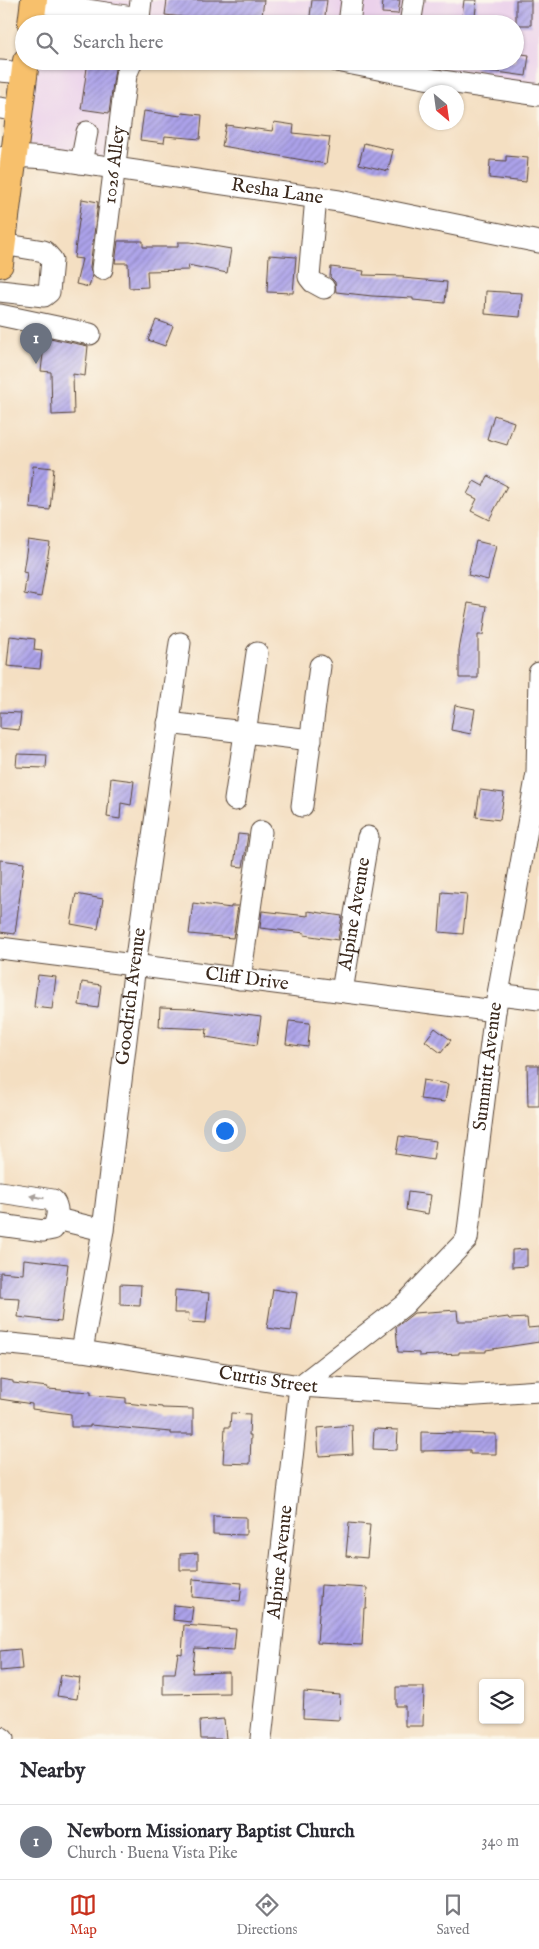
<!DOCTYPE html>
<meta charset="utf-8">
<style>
body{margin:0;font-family:"IM FELL English",serif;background:#f7f7f7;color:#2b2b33}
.controls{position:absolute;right:15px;bottom:15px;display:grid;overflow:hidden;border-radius:5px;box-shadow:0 1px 4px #0004}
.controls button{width:45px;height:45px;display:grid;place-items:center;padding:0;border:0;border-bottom:1px solid #e1e1e2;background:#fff;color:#2b2b33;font:25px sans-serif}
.compass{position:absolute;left:419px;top:85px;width:45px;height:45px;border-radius:50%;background:#fff;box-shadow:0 1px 4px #0004;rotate:151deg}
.you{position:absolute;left:224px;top:1130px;width:18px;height:18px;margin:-12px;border:4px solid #fff;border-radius:50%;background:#1a73e8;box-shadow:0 0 0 8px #1a73e833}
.badge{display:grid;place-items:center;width:32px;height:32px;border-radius:50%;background:#c8321e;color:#fff;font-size:16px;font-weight:700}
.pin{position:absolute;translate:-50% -41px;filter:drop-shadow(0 1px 2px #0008)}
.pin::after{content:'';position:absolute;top:26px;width:18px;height:15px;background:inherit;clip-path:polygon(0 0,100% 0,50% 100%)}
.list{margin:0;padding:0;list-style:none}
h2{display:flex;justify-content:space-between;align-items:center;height:65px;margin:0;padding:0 20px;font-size:21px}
h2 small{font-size:16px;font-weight:400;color:#7c7c81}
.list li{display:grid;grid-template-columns:32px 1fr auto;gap:15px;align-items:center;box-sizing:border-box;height:75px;padding:0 20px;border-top:1px solid #e1e1e2}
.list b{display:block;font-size:19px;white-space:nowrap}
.list p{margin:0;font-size:16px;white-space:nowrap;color:#7c7c81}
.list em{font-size:16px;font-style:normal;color:#7c7c81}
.icon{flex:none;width:28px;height:28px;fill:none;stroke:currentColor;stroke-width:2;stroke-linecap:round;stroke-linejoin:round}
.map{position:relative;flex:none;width:539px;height:1739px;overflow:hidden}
.search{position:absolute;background:#fff;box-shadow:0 1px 4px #0004;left:15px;right:15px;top:15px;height:55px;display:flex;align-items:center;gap:12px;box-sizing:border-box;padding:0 18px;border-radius:28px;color:#7c7c81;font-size:19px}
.sheet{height:140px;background:#fff}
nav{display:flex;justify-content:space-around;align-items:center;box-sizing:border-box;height:70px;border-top:1px solid #e1e1e2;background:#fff;font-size:14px;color:#7c7c81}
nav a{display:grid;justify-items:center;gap:2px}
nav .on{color:#c8321e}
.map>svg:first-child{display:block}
</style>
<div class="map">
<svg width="539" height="1739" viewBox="0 0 539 1739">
<defs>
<pattern id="building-hatch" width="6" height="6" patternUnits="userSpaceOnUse" patternTransform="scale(1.25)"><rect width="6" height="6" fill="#aca2ea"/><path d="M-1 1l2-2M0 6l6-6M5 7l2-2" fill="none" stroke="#8d84bd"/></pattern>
</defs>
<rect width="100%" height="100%" fill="#fbf7ec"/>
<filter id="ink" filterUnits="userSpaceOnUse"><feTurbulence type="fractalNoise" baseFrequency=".02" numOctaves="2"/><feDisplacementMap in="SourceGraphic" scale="10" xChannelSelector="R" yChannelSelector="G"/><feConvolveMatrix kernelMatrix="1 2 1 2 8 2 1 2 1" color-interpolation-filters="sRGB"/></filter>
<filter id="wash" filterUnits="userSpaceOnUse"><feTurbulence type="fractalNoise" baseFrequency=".0096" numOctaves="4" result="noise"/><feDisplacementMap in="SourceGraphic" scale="20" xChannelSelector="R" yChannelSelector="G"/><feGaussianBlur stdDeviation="1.12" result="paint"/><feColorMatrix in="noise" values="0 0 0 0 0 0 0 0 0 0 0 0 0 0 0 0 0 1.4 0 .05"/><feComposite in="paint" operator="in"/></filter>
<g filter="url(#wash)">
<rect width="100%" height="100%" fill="#f4dfc2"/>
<g fill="#ebd1eb">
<polygon points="34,0 539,0 539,95 337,61 515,61 515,24 31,24"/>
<polygon points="26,61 132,61 114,169 13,156"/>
</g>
<g id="blocks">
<g fill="url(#building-hatch)">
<polygon points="167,0 264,0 261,24 206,24 207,20 165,15"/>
<polygon points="312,0 327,0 324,24 309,24"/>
<polygon points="383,0 400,0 398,14 382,13"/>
<polygon points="464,0 477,0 474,24 461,24"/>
<rect x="516" y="0" width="15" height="25"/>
<polygon points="515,53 529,55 526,76 475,69 476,61 515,61"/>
<polygon points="88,61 116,61 109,113 81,109"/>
<polygon points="144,111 181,116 182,113 202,115 200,139 165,136 164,143 140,140"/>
<polygon points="274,122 294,125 293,133 330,137 326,164 222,146 226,125 272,131"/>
<polygon points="364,143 393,150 388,171 359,164"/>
<polygon points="506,156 528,158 526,182 489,178 490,160 506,161"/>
<polygon points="82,199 98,202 90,267 92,275 89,287 76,284 82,259 74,258"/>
<polygon points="118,241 143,241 143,247 178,247 178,242 190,242 231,249 227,273 188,265 189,270 147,271 148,287 129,288 128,263 115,263"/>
<polygon points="269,255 296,257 293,293 267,292"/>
<polygon points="331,267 364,271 363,275 404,276 403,278 447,282 445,303 413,300 413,298 372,296 336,292 335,282 330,277"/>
<polygon points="486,291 522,293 520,317 485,314"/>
<polygon points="156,320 173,326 165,346 148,340"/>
<polygon points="45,337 88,346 85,376 73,374 74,414 52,415 51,372 41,371"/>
<polygon points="494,415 514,422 507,445 487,439"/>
<polygon points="33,466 54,468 50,510 30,508"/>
<polygon points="488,476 507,486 489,520 471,511 477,499 467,494 474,481 483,486"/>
<polygon points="28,540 50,543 41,597 24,594 27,573 23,572"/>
<polygon points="476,541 496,546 488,580 468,575"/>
<polygon points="468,603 487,606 483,635 478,635 478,678 459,678 459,650"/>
<polygon points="10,636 35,639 34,650 42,651 40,669 7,666"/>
<polygon points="455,705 475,709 471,734 451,730"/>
<polygon points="0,712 21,713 19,730 0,728"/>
<polygon points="17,754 47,755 46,768 16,767"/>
<polygon points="111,778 134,781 131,805 121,803 120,819 107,817"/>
<polygon points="480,790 504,793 500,820 476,817"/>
<polygon points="238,834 248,835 243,867 234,866"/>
<polygon points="0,860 24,863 15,934 0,932"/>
<polygon points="442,892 467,894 463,934 439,932"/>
<polygon points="76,894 103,899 98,929 71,924"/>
<polygon points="193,903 231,908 231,906 238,906 233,938 189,934"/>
<polygon points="262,911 308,916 308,911 342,916 338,940 304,935 305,933 260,928"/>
<polygon points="38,975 56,977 52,1009 34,1007"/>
<polygon points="82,982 101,985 98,1008 79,1005"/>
<polygon points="160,1007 190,1008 261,1017 257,1045 206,1037 207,1029 159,1027"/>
<polygon points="289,1021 310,1023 308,1047 286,1044"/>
<polygon points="435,1028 451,1040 441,1053 425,1041"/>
<polygon points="527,1065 539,1065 539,1106 528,1106"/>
<polygon points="423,1080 448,1084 445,1102 420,1099"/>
<polygon points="399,1136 436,1141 433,1160 396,1154"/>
<polygon points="408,1192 431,1195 428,1214 406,1210"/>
<polygon points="527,1249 527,1266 512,1267 512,1250"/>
<polygon points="24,1259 68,1264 61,1322 18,1317 20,1299 0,1298 0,1272 23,1274"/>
<polygon points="120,1284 141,1285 140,1306 120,1305"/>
<polygon points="273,1289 297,1293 291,1331 267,1328"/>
<polygon points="175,1290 209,1293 206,1323 188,1322 189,1313 174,1313"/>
<polygon points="457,1310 458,1321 479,1321 508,1317 509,1319 527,1318 528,1328 539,1327 539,1342 486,1350 486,1352 459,1352 459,1354 419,1356 419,1353 398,1352 396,1327 414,1313"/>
<polygon points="0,1379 13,1381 13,1383 48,1387 47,1389 91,1392 91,1395 126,1398 126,1403 162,1407 162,1408 193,1409 193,1434 171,1434 171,1432 90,1425 90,1427 71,1427 71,1414 32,1409 32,1404 0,1399"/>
<polygon points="231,1413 250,1414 249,1435 251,1435 250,1464 223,1463 225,1427 230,1427"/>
<polygon points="352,1425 353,1454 319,1456 317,1428"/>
<polygon points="374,1429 398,1430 397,1450 373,1449"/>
<polygon points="421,1432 496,1434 496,1454 470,1454 470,1450 421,1451"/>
<polygon points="213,1516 246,1517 246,1535 213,1534"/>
<polygon points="349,1523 370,1525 367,1558 346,1556"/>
<polygon points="198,1553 198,1570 180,1570 180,1554"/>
<polygon points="193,1579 242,1583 240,1601 192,1597"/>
<polygon points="321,1585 367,1588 366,1608 364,1608 362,1645 317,1643"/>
<polygon points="174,1605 193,1607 191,1622 173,1620"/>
<polygon points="184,1625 236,1629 234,1650 195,1648 192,1673 229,1672 229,1693 163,1694 163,1673 175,1673 178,1653 182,1654"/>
<polygon points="20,1649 22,1669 0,1671 0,1651"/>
<polygon points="61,1675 80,1678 77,1699 57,1696"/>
<polygon points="396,1687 424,1687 423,1726 405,1726 405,1706 396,1706"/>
<polygon points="304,1692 340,1695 339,1720 303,1718"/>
<polygon points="224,1719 226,1739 201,1739 200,1721"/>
</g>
</g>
</g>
<g filter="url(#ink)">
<use href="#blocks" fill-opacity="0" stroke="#574537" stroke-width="1"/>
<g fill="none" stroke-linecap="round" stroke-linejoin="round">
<g stroke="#574537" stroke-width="23">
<g id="minor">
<polyline points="34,2 139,18 141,0"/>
<polyline points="349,24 352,0"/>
<polyline points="410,24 414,0"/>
<polyline points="337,61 435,80 539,95"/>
<polyline points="0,71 24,73"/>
<polyline points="0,108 19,111"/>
<path id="s1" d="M0,158L13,156L47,158L339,201L539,242"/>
<polyline points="81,163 87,132"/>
<polyline points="316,197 309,277 313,282 324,288"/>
<path id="s2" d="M102,269L126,75L132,61"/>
<polyline points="0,291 44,296 49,292 52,260 44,251 2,244"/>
<polyline points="0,315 90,334"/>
<polyline points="168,723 311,740"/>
<polyline points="235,800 257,653"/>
<polyline points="302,806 320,666"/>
<path id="s3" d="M0,948L495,1011"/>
<polyline points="240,979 261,832"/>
<path id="s4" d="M342,991L368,837"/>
<polyline points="498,994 539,999"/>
<path d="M0,1192L53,1200C60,1209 57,1219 53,1229L43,1231L0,1225"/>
<polyline points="57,1219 103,1230"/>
<path id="s5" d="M0,1343L82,1351L300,1386L462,1396L539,1391"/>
<path id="s6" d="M82,1351L103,1230L135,965L180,643"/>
<polyline points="0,1737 3,1739"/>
<path id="s7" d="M261,1739L300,1386L404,1305L467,1239L495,1011L537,773L539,673"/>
</g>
</g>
<g stroke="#574537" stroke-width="28">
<g id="major">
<polyline points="31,24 34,0"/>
<polyline points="0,264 26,61"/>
</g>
</g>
<use href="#minor" stroke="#fff" stroke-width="21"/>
<use href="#major" stroke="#f7c06c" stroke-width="26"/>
</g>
<defs><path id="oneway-solid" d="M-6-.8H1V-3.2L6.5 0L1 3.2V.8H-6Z" transform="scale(1.25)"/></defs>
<use fill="#a79f9a" href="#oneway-solid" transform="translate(37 1197) rotate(-171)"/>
</g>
<g text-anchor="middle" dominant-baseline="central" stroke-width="4.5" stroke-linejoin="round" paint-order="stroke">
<g font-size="19" fill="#3b2a1e" stroke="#fbf7ec">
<text stroke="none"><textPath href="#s2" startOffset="105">1026 Alley</textPath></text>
<text stroke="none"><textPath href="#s1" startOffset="280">Resha Lane</textPath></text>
<text stroke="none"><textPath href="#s4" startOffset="78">Alpine Avenue</textPath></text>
<text stroke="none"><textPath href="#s3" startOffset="249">Cliff Drive</textPath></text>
<text stroke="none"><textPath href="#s6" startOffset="358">Goodrich Avenue</textPath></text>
<text stroke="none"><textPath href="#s7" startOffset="752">Summitt Avenue</textPath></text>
<text stroke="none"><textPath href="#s5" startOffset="271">Curtis Street</textPath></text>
<text stroke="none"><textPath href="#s7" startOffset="178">Alpine Avenue</textPath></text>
</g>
</g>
</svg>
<div class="controls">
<button><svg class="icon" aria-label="layers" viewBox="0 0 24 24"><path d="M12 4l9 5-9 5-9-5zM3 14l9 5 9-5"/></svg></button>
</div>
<svg class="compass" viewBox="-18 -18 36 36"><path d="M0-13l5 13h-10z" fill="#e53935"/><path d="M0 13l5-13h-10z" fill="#7c7c81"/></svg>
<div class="you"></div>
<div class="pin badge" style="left:36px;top:364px;background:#6b7280">1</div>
<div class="search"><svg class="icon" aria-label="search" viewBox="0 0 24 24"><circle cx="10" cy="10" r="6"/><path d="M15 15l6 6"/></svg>Search here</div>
</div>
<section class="sheet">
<h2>Nearby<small></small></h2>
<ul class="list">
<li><span class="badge" style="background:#6b7280">1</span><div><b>Newborn Missionary Baptist Church</b><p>Church · Buena Vista Pike</p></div><em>340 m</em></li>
</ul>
</section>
<nav>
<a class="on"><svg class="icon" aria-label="map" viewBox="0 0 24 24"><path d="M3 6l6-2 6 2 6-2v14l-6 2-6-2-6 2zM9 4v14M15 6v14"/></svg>Map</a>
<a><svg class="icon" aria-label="directions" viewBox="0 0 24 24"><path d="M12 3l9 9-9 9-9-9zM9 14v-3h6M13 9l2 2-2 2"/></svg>Directions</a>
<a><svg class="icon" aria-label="saved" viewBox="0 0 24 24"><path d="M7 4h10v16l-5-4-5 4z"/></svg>Saved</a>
</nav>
